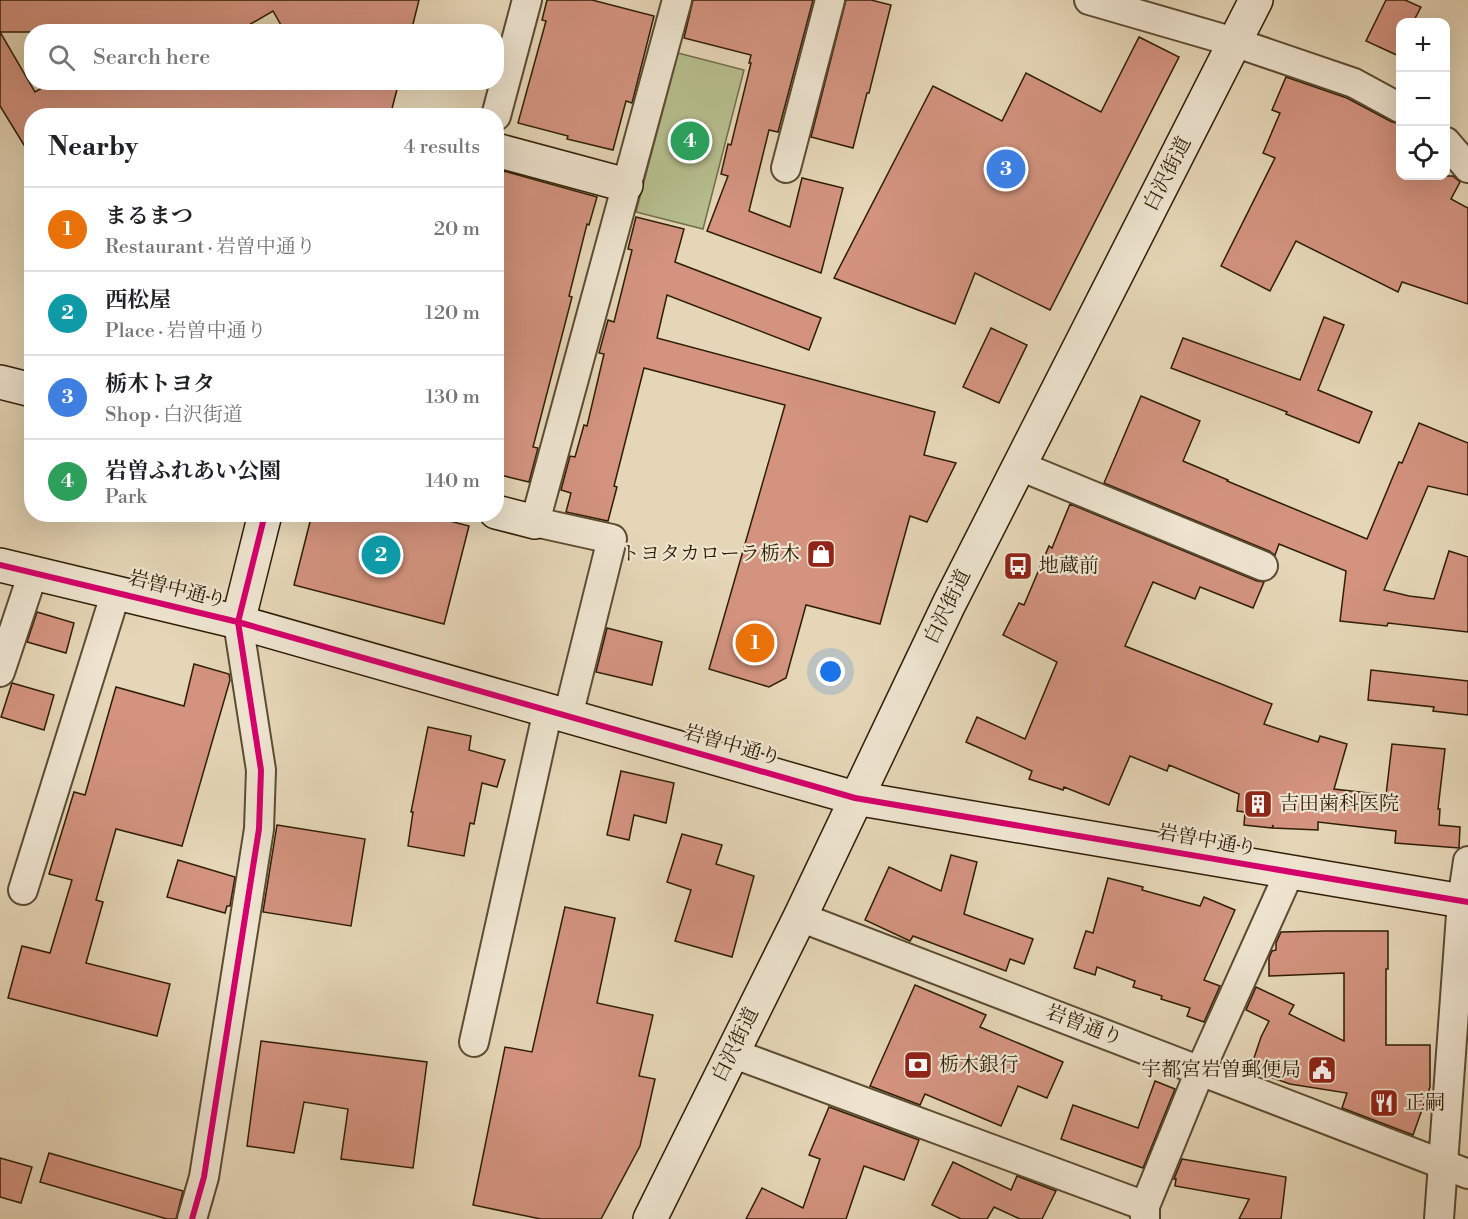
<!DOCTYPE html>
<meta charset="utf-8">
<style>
body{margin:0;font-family:"Libre Bodoni","Noto Serif JP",serif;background:#f2f2f2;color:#202124}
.controls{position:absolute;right:18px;top:18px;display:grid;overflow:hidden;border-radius:12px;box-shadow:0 6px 24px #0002}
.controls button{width:54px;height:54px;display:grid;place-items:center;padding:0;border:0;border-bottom:2px solid #e0e0e0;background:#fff;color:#202124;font:30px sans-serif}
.you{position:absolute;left:831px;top:672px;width:21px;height:21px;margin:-15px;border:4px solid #fff;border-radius:50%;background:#1a73e8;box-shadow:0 0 0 9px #1a73e833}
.badge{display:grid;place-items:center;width:39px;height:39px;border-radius:50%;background:#ea580c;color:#fff;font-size:20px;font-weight:700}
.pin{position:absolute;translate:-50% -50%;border:3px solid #fff;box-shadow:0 2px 6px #0006}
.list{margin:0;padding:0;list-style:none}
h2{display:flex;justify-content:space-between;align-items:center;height:78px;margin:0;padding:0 24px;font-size:26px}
h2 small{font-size:20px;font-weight:400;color:#757577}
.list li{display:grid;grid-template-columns:39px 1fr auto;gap:18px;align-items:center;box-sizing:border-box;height:84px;padding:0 24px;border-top:2px solid #e0e0e0}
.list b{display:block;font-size:22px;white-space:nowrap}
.list p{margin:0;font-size:20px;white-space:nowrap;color:#757577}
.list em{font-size:20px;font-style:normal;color:#757577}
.icon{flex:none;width:33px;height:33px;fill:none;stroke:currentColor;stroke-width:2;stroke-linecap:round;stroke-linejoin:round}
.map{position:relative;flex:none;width:1468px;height:1219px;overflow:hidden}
.search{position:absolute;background:#fff;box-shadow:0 6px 24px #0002;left:24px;top:24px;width:480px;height:66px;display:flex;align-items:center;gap:15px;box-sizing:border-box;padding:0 21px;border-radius:24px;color:#757577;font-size:22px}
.panel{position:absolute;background:#fff;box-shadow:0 6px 24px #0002;left:24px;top:108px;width:480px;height:414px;border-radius:24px}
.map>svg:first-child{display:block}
</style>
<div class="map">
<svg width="1468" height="1219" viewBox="0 0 1468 1219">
<rect width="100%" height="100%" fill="#e5d6b7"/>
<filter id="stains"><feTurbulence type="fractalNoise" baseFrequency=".00333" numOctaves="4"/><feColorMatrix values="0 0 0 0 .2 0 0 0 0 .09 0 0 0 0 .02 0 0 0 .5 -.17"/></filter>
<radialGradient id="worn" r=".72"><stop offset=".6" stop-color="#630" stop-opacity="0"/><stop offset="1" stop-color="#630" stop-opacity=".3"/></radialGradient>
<polygon fill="#b6bd8d" stroke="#726e49" stroke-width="1.5" points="678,53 744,70 703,229 636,212"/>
<g fill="#d3937f" stroke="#2f1e05" stroke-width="1.5">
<polygon points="0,0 419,0 411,32 285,32 273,11 237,32 0,32 35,92 52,82 399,82 390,116 32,116 32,158 0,106"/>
<polygon points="547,0 592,0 654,16 632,103 626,101 613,150 567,139 568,136 518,123 546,21 542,20"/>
<polygon points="693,0 813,0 778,132 769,130 749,211 790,227 802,178 843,188 821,273 707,231 728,176 721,174 728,144 731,145 751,63 749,63 751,55 684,38"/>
<polygon points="846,0 871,0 891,5 869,93 867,93 853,148 811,137"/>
<polygon points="1386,0 1405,0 1421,7 1413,22 1401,22 1401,57 1366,41"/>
<polygon points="1139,37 1179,57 1050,310 975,273 955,324 834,278 933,86 1002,121 1026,73 1101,112"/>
<polygon points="1286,77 1347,98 1392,122 1401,124 1401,176 1453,176 1460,182 1451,199 1468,208 1468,304 1402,282 1398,292 1296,241 1270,291 1221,266 1275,158 1263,153 1280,113 1272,110"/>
<polygon points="504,171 597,197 589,225 587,224 569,296 572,297 533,447 538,448 529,482 496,474 496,200"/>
<polygon points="636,217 684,229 675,262 821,318 809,350 667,295 657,338 935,412 924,455 956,463 927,522 910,516 880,624 806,605 786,678 769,687 709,669 785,405 644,368 614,486 617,487 608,521 566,512 571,493 561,490 570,456 575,457 584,425 587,426 604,354 599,353 608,320 614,322 632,250 628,249"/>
<polygon points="1324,317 1344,325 1318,390 1372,412 1359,443 1286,414 1287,412 1171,368 1183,338 1300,380"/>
<polygon points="991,328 1027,345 999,403 963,387"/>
<polygon points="1141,396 1200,421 1183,461 1228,480 1227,481 1367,539 1399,462 1402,463 1419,423 1468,443 1468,495 1428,486 1384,590 1409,596 1434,599 1449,551 1468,557 1468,632 1388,623 1387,626 1340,621 1346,571 1279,544 1275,555 1269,551 1104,483"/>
<polygon points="1070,504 1257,581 1264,582 1253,608 1200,587 1195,599 1153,582 1125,646 1272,704 1264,724 1318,742 1320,736 1347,744 1334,789 1386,795 1392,744 1445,749 1438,809 1440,809 1439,825 1460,827 1459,848 1395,843 1396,831 1318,822 1318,830 1273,828 1273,825 1272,828 1244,825 1245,812 1237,811 1239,794 1169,765 1167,771 1130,756 1109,805 1064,787 1063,790 1029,779 1032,771 966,742 977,717 1025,739 1057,662 1003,635 1019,603 1024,605 1049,546 1052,548"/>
<polygon points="312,514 423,514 469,526 444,624 294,585"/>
<polygon points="37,612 74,623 66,653 27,642"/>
<polygon points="607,628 662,642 652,685 596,672"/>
<polygon points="194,664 229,674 230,680 182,846 116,829 96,900 103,902 86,963 170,984 157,1036 8,998 22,946 50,953 72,880 49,874 74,792 85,795 116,687 184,706"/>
<polygon points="1371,670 1468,681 1468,715 1433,711 1434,707 1368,700"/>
<polygon points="12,683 54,695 44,730 1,717"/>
<polygon points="428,727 471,736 469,750 505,760 497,787 482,783 474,824 470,823 464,856 408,846 413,812 411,812"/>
<polygon points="621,771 674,783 666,823 634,815 629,840 607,835"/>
<polygon points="277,825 365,839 351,926 263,912"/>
<polygon points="682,834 722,845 716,864 754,876 732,957 675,941 691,890 667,882"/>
<polygon points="951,855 977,862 964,914 1033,939 1024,964 1010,959 1006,971 913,936 910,941 865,920 889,867 941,891"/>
<polygon points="178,860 235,877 230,906 227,906 225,913 167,897"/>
<polygon points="1108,878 1143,887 1142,890 1200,906 1204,897 1235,910 1204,980 1220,986 1204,1022 1187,1016 1190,1008 1161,999 1162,996 1133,987 1135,981 1097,967 1095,975 1074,968 1086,931 1093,933"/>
<polygon points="565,907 615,918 597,1003 653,1015 639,1076 655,1079 640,1146 601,1219 541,1219 473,1205 505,1047 532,1052"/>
<polygon points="1325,931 1388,931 1388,969 1386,969 1386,1045 1430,1045 1430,1087 1413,1135 1342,1108 1347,1093 1290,1084 1250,1070 1261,1037 1269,1021 1246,1010 1256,987 1294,1005 1289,1014 1344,1041 1344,973 1269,976 1269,958 1272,951 1276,950 1276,943 1281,932"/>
<polygon points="915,985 986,1015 980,1027 1063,1062 1047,1098 1018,1086 1001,1126 925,1094 920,1105 870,1086"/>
<polygon points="261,1041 427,1062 413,1168 341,1159 348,1109 304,1102 294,1153 247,1146"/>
<polygon points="1155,1081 1175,1089 1143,1168 1061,1139 1073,1105 1138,1128"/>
<polygon points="829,1107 919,1140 904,1180 864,1166 846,1219 746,1219 762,1188 803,1208 820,1159 809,1155"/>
<polygon points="49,1153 183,1191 176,1219 167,1219 40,1182"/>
<polygon points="0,1158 32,1167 21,1203 0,1197"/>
<polygon points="1182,1159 1286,1177 1281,1219 1239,1219 1249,1199 1175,1186 1176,1179 1174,1179"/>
<polygon points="953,1162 1011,1190 1017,1176 1056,1191 1042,1219 1020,1219 994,1207 987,1219 961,1219 932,1205"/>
</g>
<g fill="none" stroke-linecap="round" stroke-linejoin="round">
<g stroke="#5c4c32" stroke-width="32">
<g id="street">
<polyline points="1089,0 1234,42 1354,83 1400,108"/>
<polyline points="496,116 527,0"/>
<polyline points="1446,142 1468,168"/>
<polyline points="786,168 830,0"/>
<polyline points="1020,466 1263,566"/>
<polyline points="0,672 33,573"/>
<polyline points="568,716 612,539 535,522 677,0"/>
<polyline points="23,890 116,592"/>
<polyline points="800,917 1468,1174"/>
<polyline points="474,1042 548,710"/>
<polyline points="732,1053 1145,1206"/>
<polyline points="192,1219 204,1177 259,829 261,770 238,622"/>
<polyline points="1145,1219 1145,1206 1200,1071 1290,871"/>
<polyline points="1439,1219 1462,901 1468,861"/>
</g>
</g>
<g stroke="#2f1e05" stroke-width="36">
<g id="secondary">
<polyline points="496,150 626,185"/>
<polyline points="0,382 32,390"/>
<polyline points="496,512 535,522"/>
<polyline points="0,565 238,622 855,798 1468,902"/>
<polyline points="238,622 265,514"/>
<polyline points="650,1219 800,917 949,604 1256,0"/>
</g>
</g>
<use href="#street" stroke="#eee4d0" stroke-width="28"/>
<use href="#secondary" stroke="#eee4d0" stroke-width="33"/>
<g stroke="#eee4d0" stroke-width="10">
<g id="cycleway">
<polyline points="0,565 238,622 855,798 1468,902"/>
<polyline points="192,1219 204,1177 259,829 261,770 238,622 265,514"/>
</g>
</g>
<use href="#cycleway" stroke="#d6006c" stroke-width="6"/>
</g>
<defs>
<g id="shop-square" transform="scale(1.5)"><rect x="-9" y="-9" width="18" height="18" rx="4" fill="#8f2418" stroke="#eee4d0"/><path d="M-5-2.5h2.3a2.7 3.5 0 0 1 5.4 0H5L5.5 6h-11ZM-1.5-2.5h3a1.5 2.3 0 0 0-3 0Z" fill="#fff"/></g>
<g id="bus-square" transform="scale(1.5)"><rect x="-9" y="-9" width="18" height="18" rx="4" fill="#8f2418" stroke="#eee4d0"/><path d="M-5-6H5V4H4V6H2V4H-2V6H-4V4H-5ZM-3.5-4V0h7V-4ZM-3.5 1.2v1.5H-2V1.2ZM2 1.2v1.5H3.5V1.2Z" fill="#fff"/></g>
<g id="building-square" transform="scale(1.5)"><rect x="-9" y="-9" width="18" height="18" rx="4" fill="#8f2418" stroke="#eee4d0"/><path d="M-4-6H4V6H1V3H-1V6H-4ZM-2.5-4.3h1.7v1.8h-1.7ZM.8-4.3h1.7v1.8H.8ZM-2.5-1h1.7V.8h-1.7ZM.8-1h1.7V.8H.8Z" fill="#fff"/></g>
<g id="bank-square" transform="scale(1.5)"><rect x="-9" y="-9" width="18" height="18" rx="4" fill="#8f2418" stroke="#eee4d0"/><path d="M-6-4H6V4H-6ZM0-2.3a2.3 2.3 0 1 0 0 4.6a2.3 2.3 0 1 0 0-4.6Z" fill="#fff"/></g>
<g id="civic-square" transform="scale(1.5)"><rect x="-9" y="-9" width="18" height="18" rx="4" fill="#8f2418" stroke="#eee4d0"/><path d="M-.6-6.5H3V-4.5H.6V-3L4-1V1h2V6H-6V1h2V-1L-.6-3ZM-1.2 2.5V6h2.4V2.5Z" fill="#fff"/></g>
<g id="restaurant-square" transform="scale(1.5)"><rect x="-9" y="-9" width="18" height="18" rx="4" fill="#8f2418" stroke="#eee4d0"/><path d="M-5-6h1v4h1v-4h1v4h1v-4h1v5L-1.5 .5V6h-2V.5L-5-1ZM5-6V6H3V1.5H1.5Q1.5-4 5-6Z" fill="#fff"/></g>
</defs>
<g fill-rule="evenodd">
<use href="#shop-square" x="821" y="554"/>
<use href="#bus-square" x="1018" y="566"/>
<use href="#building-square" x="1258" y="804"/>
<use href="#bank-square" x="918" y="1065"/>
<use href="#civic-square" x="1322" y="1070"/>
<use href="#restaurant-square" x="1384" y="1103"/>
</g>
<g text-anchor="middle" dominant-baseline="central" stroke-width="4.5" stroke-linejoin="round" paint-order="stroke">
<g font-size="20" fill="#2f1e05" stroke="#eee4d0">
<text transform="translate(1168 174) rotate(-63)">白沢街道</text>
<text transform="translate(177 590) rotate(14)">岩曽中通り</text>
<text transform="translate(948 607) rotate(-64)">白沢街道</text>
<text transform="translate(732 746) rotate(16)">岩曽中通り</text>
<text transform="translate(1207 841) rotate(10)">岩曽中通り</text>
<text transform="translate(1084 1026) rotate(21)">岩曽通り</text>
<text transform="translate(736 1045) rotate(-64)">白沢街道</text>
</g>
<g font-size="20" fill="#2f1e05" stroke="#eee4d0" text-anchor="start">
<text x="800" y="554" text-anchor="end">トヨタカローラ栃木</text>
<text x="1039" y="566">地蔵前</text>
<text x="1279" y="804">吉田歯科医院</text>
<text x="939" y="1065">栃木銀行</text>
<text x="1301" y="1070" text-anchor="end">宇都宮岩曽郵便局</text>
<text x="1405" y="1103">正嗣</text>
</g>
</g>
<rect width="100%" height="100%" filter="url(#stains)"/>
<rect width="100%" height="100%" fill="url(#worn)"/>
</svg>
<div class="controls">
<button>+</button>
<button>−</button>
<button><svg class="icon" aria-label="locate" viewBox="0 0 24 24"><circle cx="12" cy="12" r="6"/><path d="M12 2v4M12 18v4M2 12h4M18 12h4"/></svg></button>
</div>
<div class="you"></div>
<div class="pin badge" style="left:755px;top:643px;background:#e8710a">1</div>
<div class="pin badge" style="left:381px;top:555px;background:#0f9aa8">2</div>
<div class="pin badge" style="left:1006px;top:169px;background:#3f7fe0">3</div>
<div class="pin badge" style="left:690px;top:141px;background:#2e9e5b">4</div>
<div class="search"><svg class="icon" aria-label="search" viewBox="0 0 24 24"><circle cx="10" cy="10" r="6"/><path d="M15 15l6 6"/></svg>Search here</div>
<section class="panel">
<h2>Nearby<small>4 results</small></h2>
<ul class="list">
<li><span class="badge" style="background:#e8710a">1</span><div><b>まるまつ</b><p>Restaurant · 岩曽中通り</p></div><em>20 m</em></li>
<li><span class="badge" style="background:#0f9aa8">2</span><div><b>西松屋</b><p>Place · 岩曽中通り</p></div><em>120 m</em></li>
<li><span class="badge" style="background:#3f7fe0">3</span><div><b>栃木トヨタ</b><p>Shop · 白沢街道</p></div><em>130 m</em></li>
<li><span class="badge" style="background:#2e9e5b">4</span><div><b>岩曽ふれあい公園</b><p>Park</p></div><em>140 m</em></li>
</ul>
</section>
</div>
